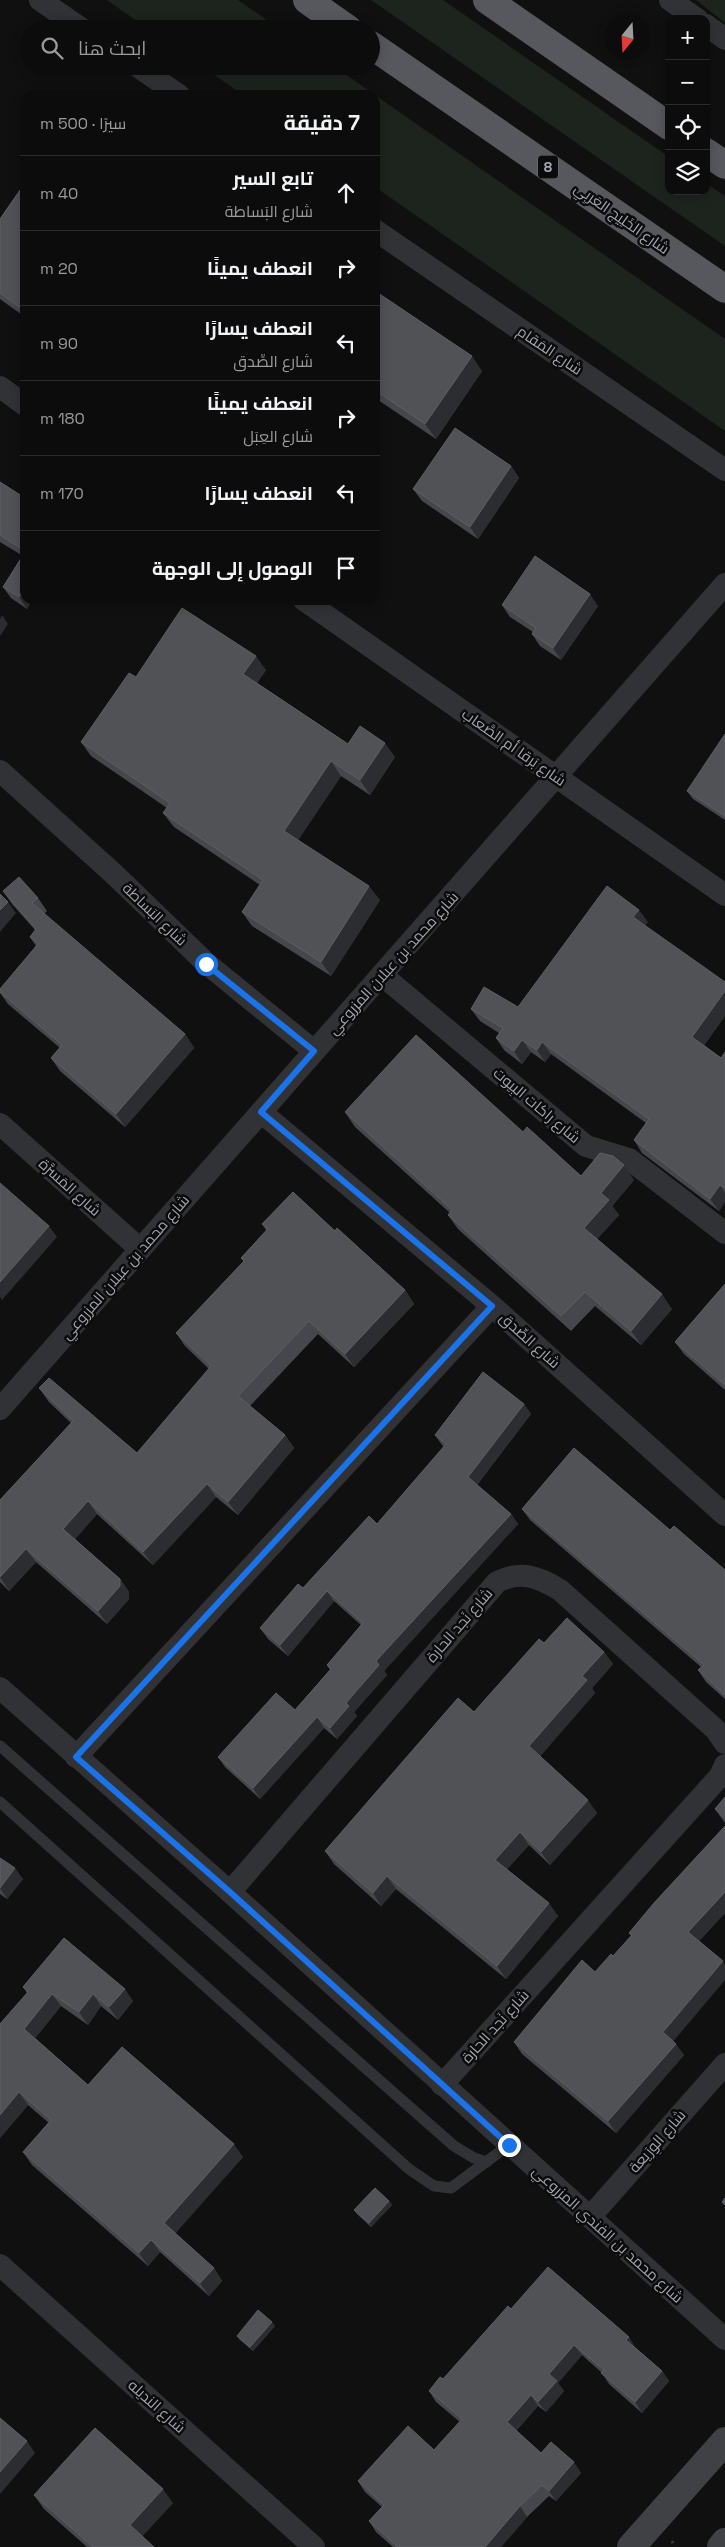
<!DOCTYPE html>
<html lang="ar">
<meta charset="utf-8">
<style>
body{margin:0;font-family:"Space Grotesk",Cairo,sans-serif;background:#151516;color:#f1f3f6;direction:rtl}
.controls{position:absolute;right:15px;top:15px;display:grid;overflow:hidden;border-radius:10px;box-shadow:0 2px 12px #0003}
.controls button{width:45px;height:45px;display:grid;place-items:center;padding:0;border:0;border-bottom:1px solid #2c2c2e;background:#0c0c0d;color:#f1f3f6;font:25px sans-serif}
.compass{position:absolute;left:605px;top:15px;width:45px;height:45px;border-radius:50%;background:#0c0c0d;box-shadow:0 2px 12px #0003;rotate:198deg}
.stop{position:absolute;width:15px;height:15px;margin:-11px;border:4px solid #1a73e8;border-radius:50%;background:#fff}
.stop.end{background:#1a73e8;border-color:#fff;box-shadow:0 1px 5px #0008}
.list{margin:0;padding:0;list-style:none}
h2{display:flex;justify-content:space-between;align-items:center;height:65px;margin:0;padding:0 20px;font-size:21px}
h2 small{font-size:16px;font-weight:400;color:#9a9b9d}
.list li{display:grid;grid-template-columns:32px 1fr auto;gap:15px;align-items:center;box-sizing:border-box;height:75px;padding:0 20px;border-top:1px solid #2c2c2e}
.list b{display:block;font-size:19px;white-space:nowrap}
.list p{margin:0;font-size:16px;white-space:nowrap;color:#9a9b9d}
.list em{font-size:16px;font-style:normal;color:#9a9b9d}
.icon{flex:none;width:28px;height:28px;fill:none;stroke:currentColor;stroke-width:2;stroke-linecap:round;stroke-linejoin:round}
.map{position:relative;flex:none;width:725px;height:2547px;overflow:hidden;direction:ltr}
.search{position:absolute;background:#0c0c0d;box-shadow:0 2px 12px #0003;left:20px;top:20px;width:360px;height:55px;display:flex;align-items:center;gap:12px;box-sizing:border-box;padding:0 18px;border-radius:28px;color:#9a9b9d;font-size:19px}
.panel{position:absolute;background:#0c0c0d;box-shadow:0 2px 12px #0003;left:20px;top:90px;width:360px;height:515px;border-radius:15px;direction:rtl}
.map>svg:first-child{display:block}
</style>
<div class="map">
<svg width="725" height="2547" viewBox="0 0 725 2547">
<rect width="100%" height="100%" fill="#101011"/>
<g fill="#1d231d">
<polygon points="107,0 238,0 280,29 148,29"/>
<polygon points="371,0 443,0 669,157 669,191 706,191 706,183 725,196 725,246"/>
<polygon points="696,0 725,0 725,23"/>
<polygon points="202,66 334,66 375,95 243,95"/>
<polygon points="375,95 725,339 725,431 375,187"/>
</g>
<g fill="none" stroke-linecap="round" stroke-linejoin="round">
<polyline stroke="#37393c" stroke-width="3" stroke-dasharray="2.5 4" stroke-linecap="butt" points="672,2541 675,2547"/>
<g stroke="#313235" stroke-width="11">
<polyline points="0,1746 454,2146 474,2158 487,2162"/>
<polyline points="0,1802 409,2169 434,2186 451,2188 509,2145"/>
</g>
<g stroke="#313235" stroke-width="22">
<polyline points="40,0 82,29"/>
<polyline points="670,0 697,19"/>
<polyline points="706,25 725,39"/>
<polyline points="137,66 179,95"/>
<polyline points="375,230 725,470"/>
<polyline points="0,387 25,405"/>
<polyline points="304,600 725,895"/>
<polyline points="0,771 115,875 206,963 314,1051"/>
<polyline points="383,976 586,1146 629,1159 725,1233"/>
<polyline points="261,1112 492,1306 725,1515"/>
<polyline points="0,1124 140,1249"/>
<polyline points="0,1409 725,584"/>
<polyline points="0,1688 230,1892 725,2339"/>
<polyline points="76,1757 492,1306"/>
<path d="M230,1892L497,1582C521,1570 539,1577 560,1590L715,1729L725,1743"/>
<polyline points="442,2085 720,1776 725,1765"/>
<polyline points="590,2217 725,2064"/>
<polyline points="0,2265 314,2547"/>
</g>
<g stroke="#3f4145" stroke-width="28">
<polyline points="631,2547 725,2441"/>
<polyline points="721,2547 725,2542"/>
</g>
<g stroke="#56585d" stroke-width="28">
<polyline points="307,0 348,29"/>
<polyline points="487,0 669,126"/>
<polyline points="371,45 725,289"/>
<polyline points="706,152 725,165"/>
</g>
</g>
<g fill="#46474c">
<polygon points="25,183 25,317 0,299 0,219"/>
<polygon points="375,291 482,371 436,439 375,398"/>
<polygon points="511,466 519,478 478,539 422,501 413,489"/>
<polygon points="0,482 25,498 25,600 32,600 27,609 11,598 3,587 23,556 0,542"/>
<polygon points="502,605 598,606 561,660 540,646 532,634 533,632 510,617"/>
<polygon points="266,670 257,683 348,744 395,757 370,795 341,776 298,840 380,900 331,976 252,926 242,912 260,885 174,827 163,813 167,808 91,756 81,742 136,677"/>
<polygon points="725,734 725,820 693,799 687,791"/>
<polygon points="3,891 38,898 47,911 44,914 185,1034 194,1048 125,1127 60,1071 51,1058 60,1048 8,1004 0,993 0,989 36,946 30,937 35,930 12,904"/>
<polygon points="648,922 645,925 725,1016 704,1045 721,1058 725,1052 725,1202 719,1211 642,1153 634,1140 646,1123 551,1054 545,1062 531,1052 522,1064 504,1050 496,1038 499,1033 480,1021 471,1009 518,1007"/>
<polygon points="345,1112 523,1132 581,1176 634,1180 612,1206 619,1215 597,1239 672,1309 641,1345 595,1306 571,1331 458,1229 448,1215 450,1213 355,1127"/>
<polygon points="262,1224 335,1231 405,1290 414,1304 354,1367 318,1334 250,1406 285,1435 294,1448 238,1515 216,1497 153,1565 97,1514 75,1539 120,1579 129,1592 129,1599 107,1624 36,1562 9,1591 0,1582 0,1500 71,1423 49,1402 39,1388 137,1453 209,1369 185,1346 176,1333 244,1262 241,1258 266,1230"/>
<polygon points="725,1284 725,1390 684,1354 675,1342"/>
<polygon points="524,1404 531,1414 477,1485 511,1514 518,1524 384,1671 387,1675 354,1712 357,1716 337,1739 324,1728 260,1799 225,1767 218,1757 295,1710 330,1670 327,1665 361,1625 334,1601 288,1656 268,1639 260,1628 303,1588 377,1524 444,1447 442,1445 435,1435"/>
<polygon points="522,1509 670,1530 725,1570 725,1699 706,1682 698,1670 701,1667 530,1520"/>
<polygon points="544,1643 604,1652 613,1664 592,1688 595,1693 540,1756 597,1813 550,1865 529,1845 507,1869 558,1916 506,1979 396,1889 381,1906 334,1864 325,1851 474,1712"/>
<polygon points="725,1797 725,1823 715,1809"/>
<polygon points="725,1826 725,1913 699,1941 673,2041 684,2055 616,2133 522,2054 514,2042 613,1956 631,1936 629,1933"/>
<polygon points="0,1858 23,1879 7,1899 0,1894"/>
<polygon points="64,1938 133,2001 118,2020 101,2006 88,2025 61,2006 35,2038 88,2085 243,2157 175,2233 214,2268 222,2281 209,2296 160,2252 148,2266 32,2165 23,2152 49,2123 28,2105 0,2138 0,2024 27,1993 23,1987"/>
<polygon points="389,2201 392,2205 371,2227 357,2214 354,2210"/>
<polygon points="511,2309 636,2348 662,2371 669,2381 642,2413 609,2384 602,2373 582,2355 558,2383 564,2391 546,2412 538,2406 516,2431 541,2453 581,2473 556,2501 549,2496 527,2517 501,2547 393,2547 376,2532 369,2521 382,2507 365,2492 358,2481 434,2450 460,2422 436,2402 429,2391 443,2379"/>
<polygon points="275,2326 253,2351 240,2340 237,2336"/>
<polygon points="34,2495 173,2503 142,2536 154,2547 87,2547 44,2509"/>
</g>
<g fill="#2c2d30">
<polygon points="472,356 482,371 436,439 425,424"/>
<polygon points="511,466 519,478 478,539 470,527"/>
<polygon points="25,588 25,600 32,600 27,609 19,597"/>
<polygon points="590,594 598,606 561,660 553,648"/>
<polygon points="2,615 8,624 0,636 0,619"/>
<polygon points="256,656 266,670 253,689 243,674"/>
<polygon points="385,743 395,757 370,795 360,780"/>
<polygon points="331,761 341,776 294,846 284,831"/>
<polygon points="369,886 380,900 331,976 321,962"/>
<polygon points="8,902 16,913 0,932 0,910"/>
<polygon points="639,910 648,922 642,930 633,917"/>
<polygon points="725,991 725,1016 701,1050 692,1037"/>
<polygon points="185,1034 194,1048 125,1127 116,1114"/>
<polygon points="522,1040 531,1052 522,1064 514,1051"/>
<polygon points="542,1042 551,1054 545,1062 537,1050"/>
<polygon points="624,1165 634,1180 612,1206 619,1215 594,1242 584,1228 601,1193"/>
<polygon points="720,1185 725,1193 725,1202 719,1211 710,1199"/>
<polygon points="49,1226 57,1237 2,1300 0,1297 0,1282"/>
<polygon points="405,1290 414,1304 354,1367 345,1354"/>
<polygon points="662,1294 672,1309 641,1345 631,1331"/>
<polygon points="524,1404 531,1414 475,1487 468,1477"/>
<polygon points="285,1435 294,1448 238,1515 228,1502"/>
<polygon points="207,1484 216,1497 153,1565 143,1552"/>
<polygon points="88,1501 97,1514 72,1542 63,1529"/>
<polygon points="511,1514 518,1524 384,1671 387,1675 354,1712 357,1716 337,1739 330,1728 346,1703 376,1661"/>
<polygon points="26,1549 36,1562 9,1591 0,1577"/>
<polygon points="120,1579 129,1592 129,1599 107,1624 98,1611"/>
<polygon points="327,1591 334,1601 288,1656 280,1645"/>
<polygon points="604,1652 613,1664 592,1688 595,1693 538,1759 529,1746 582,1676"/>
<polygon points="317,1717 324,1728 260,1799 253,1788"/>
<polygon points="588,1800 597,1813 550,1865 541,1852"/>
<polygon points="520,1832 529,1845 504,1872 495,1860"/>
<polygon points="15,1868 23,1879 7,1899 0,1888"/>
<polygon points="387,1876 396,1889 381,1906 373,1893"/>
<polygon points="725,1892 725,1913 696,1944 688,1932"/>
<polygon points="549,1903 558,1916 506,1979 497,1966"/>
<polygon points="723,1961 725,1965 725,1980 671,2044 663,2032"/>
<polygon points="125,1989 133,2001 118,2020 109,2007"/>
<polygon points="52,1994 61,2006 33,2041 24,2029"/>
<polygon points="93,1994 101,2006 88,2025 79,2012"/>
<polygon points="676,2044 684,2055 616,2133 608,2121"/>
<polygon points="19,2092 28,2105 0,2138 0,2115"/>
<polygon points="234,2144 243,2157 173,2236 164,2223"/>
<polygon points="389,2201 392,2205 371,2227 369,2223"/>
<polygon points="151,2240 160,2252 148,2266 139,2253"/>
<polygon points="214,2268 222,2281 209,2296 200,2283"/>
<polygon points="272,2322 275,2326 253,2351 250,2347"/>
<polygon points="629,2337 636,2348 626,2340"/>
<polygon points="574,2345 582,2355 558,2383 564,2391 546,2412 538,2402 549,2374"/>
<polygon points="662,2371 669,2381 642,2413 635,2402"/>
<polygon points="531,2395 538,2406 514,2433 507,2422"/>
<polygon points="27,2441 35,2453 0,2494 0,2472"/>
<polygon points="574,2462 581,2473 556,2501 549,2491"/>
<polygon points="163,2489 173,2503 140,2539 130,2525"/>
<polygon points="520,2506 527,2517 501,2547 485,2547"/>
</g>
<g fill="#505256" stroke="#5d5f64">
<polygon points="25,183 25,311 0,293 0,219"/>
<polygon points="375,291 472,356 425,424 375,390"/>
<polygon points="455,428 511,466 470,527 413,489"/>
<polygon points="0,482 25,498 25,551 0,535"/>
<polygon points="25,552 25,588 19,597 3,587"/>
<polygon points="535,556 590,594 553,648 532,634 536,628 502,605"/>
<polygon points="182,608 256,656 243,674 348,744 360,726 385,743 360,780 331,761 284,831 369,886 321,962 242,912 263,880 163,813 170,803 81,742 129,673 136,677"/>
<polygon points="725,734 725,816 687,791"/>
<polygon points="19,877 38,898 32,903 185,1034 116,1114 51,1058 62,1045 0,992 0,989 38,944 30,937 36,929 3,891"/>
<polygon points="607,886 639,910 633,917 725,982 725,991 692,1037 721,1058 725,1052 725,1188 720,1185 710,1199 634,1140 649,1119 542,1042 537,1050 522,1040 514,1051 496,1038 503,1028 471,1009 484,987 518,1007"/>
<polygon points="0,894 8,902 0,910"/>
<polygon points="416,1035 523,1132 527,1127 581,1176 600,1153 613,1156 624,1165 601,1193 609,1200 584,1228 662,1294 631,1331 585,1292 561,1316 448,1215 452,1210 345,1112"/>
<polygon points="0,1183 49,1226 0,1282"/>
<polygon points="293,1192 335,1231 337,1228 405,1290 345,1354 309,1321 238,1396 285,1435 228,1502 207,1484 143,1552 88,1501 63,1529 120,1579 120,1586 98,1611 26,1549 0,1577 0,1500 73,1421 39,1388 49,1378 137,1453 211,1366 176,1333 244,1261 241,1258 268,1229 262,1224"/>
<polygon points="725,1284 725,1385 675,1342"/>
<polygon points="483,1372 524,1404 468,1477 511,1514 376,1661 379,1665 346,1703 349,1706 330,1728 317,1717 253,1788 218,1757 276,1693 295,1710 331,1669 327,1665 363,1623 327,1591 280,1645 260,1628 298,1584 303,1588 369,1516 377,1524 446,1444 435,1435"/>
<polygon points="574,1448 670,1530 674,1526 725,1570 725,1695 698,1670 704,1665 522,1509"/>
<polygon points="567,1618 604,1652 582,1676 587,1680 529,1746 588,1800 541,1852 520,1832 495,1860 549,1903 497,1966 387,1876 373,1893 325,1851 458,1698 474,1712 539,1639 544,1643"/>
<polygon points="725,1797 725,1818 715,1809"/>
<polygon points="725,1826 725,1892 688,1932 723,1961 663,2032 676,2044 608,2121 514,2042 582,1960 595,1972 611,1954 613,1956 632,1935 629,1933 654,1903"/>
<polygon points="0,1858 15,1868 0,1888"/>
<polygon points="64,1938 125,1989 109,2007 93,1994 79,2012 52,1994 24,2029 88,2085 122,2047 234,2144 164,2223 214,2268 200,2283 151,2240 139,2253 23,2152 51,2120 19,2092 0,2115 0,2024 28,1992 23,1987"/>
<polygon points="375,2188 389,2201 369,2223 354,2210"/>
<polygon points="725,2198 725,2205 722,2202"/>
<polygon points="548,2267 629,2337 626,2340 662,2371 635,2402 601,2373 604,2370 574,2345 549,2374 557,2381 538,2402 531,2395 507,2422 541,2453 551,2442 574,2462 549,2491 542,2485 520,2506 485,2547 398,2547 369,2521 384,2505 358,2481 408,2426 434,2450 462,2419 429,2391 440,2377 443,2379 508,2306 511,2309"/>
<polygon points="258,2310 272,2322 250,2347 237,2336"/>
<polygon points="0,2418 27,2441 0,2472"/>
<polygon points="95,2428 163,2489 130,2525 154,2547 93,2547 34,2495"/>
</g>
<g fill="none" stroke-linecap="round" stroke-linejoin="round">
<polyline stroke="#1a73e8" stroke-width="6" points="206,964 314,1051 261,1112 492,1306 76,1757 230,1892 509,2145"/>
</g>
<g text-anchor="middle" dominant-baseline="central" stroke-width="5" stroke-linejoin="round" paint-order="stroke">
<rect fill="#0b0b0c" stroke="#75787f" stroke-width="1" x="538" y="155.5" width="20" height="23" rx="4"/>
<g font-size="14" font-weight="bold" fill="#a3a7b0">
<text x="548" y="167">8</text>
</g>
<g font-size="15" fill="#a3a7b0" stroke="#0b0b0c">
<text transform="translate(622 218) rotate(35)">شارع الخَلِيج العَربِي</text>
<text transform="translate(550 350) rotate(34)">شارع المَقام</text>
<text transform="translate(514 747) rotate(35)">شارع بَرقا أم الصَّعاب</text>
<text transform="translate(155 914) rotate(44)">شارع البَساطة</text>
<text transform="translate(393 963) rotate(-48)">شارع محمد بن عبلان المزروعي</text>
<text transform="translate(537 1105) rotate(40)">شارع راكات البِيوت</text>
<text transform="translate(70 1187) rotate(42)">شارع المَسرَّة</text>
<text transform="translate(125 1267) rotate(-49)">شارع محمد بن عبلان المزروعي</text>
<text transform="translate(530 1340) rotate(42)">شارع الصِّدق</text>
<text transform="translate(459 1625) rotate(-49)">شارع نَجد الحارة</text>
<text transform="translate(495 2026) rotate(-48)">شارع نَجد الحارة</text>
<text transform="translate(657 2141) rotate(-49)">شارع الوِرَيعة</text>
<text transform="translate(608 2234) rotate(42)">شارع محمد بن الفندي المزروعي</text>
<text transform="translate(157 2406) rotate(42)">شارع النديله</text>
</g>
</g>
</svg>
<div class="controls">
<button>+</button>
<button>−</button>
<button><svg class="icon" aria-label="locate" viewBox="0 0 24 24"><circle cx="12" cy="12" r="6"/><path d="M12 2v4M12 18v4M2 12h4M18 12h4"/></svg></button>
<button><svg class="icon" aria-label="layers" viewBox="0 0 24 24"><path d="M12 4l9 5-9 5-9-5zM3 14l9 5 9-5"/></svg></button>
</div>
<svg class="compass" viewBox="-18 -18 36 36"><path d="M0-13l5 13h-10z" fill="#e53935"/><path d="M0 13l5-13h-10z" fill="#9a9b9d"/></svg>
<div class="stop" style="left:206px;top:964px"></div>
<div class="stop end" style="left:509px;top:2145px"></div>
<div class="search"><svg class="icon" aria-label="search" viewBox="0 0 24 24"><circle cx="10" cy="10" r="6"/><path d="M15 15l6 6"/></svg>ابحث هنا</div>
<section class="panel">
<h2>7 دقيقة<small>سيرًا · 500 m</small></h2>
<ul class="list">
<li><svg class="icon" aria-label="ahead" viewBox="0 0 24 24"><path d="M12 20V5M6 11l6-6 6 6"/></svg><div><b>تابع السير</b><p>شارع البَساطة</p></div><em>40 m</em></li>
<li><svg class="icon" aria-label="right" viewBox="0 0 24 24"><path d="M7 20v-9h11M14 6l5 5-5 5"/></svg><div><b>انعطف يمينًا</b></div><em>20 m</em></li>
<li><svg class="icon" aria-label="left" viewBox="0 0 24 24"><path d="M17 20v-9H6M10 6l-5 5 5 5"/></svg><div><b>انعطف يسارًا</b><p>شارع الصِّدق</p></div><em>90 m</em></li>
<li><svg class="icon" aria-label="right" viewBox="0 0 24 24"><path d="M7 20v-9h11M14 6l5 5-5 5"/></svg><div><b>انعطف يمينًا</b><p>شارع العِبَل</p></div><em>180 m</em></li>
<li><svg class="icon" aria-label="left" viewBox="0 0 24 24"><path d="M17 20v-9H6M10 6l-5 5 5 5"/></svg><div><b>انعطف يسارًا</b></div><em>170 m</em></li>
<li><svg class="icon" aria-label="arrive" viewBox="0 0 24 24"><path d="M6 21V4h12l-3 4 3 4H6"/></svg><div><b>الوصول إلى الوجهة</b></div></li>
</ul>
</section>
</div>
